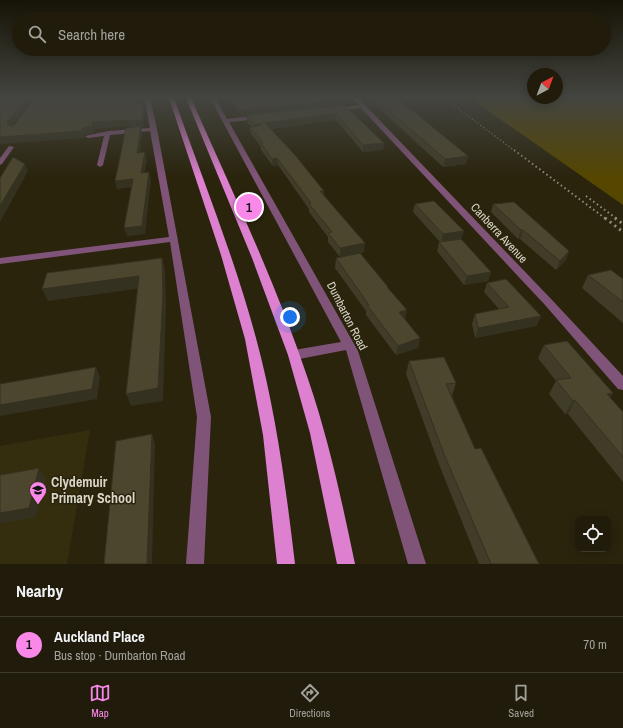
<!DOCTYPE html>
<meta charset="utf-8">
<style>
body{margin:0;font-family:"Archivo Narrow",sans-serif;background:#2d2818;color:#f1f3f6}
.controls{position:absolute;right:12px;bottom:12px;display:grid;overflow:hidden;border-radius:8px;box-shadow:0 2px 10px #0003}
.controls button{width:36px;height:36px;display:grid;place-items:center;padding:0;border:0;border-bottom:1px solid #3d392b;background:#201b0a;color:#f1f3f6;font:20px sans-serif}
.compass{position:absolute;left:527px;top:68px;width:36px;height:36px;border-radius:50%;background:#201b0a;box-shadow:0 2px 10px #0003;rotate:41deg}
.you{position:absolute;left:290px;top:317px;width:14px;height:14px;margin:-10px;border:3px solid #fff;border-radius:50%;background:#1a73e8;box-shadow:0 0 0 6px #1a73e833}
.badge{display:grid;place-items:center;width:26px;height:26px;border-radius:50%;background:#f988e9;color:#111;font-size:13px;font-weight:700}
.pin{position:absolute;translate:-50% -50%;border:2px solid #fff;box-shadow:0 1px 4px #0006}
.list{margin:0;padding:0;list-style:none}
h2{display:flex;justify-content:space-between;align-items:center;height:52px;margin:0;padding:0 16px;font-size:17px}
h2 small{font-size:13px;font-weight:400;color:#a2a19c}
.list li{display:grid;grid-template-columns:26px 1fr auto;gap:12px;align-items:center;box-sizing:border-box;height:56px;padding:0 16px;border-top:1px solid #3d392b}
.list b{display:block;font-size:15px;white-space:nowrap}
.list p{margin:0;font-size:13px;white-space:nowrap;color:#a2a19c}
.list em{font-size:13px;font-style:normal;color:#a2a19c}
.icon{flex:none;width:22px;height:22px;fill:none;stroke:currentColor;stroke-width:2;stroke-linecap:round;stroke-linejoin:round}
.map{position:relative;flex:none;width:623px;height:564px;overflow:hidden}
.search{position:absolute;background:#201b0a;box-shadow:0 2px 10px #0003;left:12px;right:12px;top:12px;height:44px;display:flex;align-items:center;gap:10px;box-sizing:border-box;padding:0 14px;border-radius:22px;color:#a2a19c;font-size:15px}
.sheet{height:108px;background:#201b0a}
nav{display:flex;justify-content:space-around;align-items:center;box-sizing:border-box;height:56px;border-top:1px solid #3d392b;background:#201b0a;font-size:11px;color:#a2a19c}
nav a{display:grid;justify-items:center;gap:2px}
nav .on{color:#f988e9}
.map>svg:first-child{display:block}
</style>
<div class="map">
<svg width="623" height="564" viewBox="0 0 623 564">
<rect width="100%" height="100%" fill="#2a240d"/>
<polygon fill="#342d0e" points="90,430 67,564 0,564 0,446"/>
<polygon fill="#554600" points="470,98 623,98 623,205"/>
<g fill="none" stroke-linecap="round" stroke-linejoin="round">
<g fill="#805479" fill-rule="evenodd">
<polygon points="144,98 150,98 157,129 211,417 204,564 186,564 197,417 170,242 0,264 0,258 169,237 150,131 110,135 103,165 100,167 97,165 104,136 88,138 85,136 108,131 150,128"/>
<polygon points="210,98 215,98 227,119 260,115 263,117 260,119 229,122 358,351 426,564 408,564 346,350 294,360 290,358 288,355 290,352 294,350 341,342"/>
<polygon points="352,98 357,98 365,105 553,301 623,376 623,390 618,389 545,305 361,108 333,111 330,109 359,105"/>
<polygon points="9,146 14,147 2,164 0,165 0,158"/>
</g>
<g fill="#dc80cf" fill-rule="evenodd">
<path d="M169,98H174C202,178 234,256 256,338C276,412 286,488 295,564H277L263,435L245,339L221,255Z"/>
<path d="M186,98H191C232,191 276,283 308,379C329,440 342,502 355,564H337L310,433L288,355L252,258Z"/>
</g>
<polyline stroke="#928e7c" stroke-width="1.5" stroke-dasharray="1 2.5" stroke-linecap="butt" points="444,98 515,151"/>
<g stroke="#928e7c" stroke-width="2" stroke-dasharray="1.5 3" stroke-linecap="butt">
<polyline points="514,150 606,219"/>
<polyline points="586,196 617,219"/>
</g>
<g stroke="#928e7c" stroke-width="3" stroke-dasharray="2 4" stroke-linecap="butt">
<polyline points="605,218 623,232"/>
<polyline points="615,218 623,224"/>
</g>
</g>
<g fill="#413c28">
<polygon points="229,98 256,98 260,101 338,106 384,143 383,150 363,152 336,120 271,129 324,191 324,195 364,252 352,255 388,287 388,289 405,320 420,338 418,348 396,355 366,315 366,311 335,268 336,258 340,257 328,242 328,237 309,212 309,209 278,165 273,166 261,150 261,147 251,134 250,127 251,127 247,122 246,115 242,116 229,99"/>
<polygon points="368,98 397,98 468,156 466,164 443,167"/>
<polygon points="415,204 461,239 491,272 488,281 464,285 437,251 439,242 440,242 413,212"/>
<polygon points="493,204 569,251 566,260 556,270 520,239 518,239 491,212"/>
<polygon points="588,275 623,279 623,323 582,288"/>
<polygon points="487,283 541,316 536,326 475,338 472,324 475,314 499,309 484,292"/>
<polygon points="544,345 613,393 610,398 623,412 623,482 568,414 565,414 549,394 556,381 538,358"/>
<polygon points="409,361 456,383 452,396 475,449 539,564 479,564 440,467 406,374"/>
</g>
<g fill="#353120">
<polygon points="26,98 32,98 10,129 7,122"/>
<polygon points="135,98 137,98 135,109 133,103"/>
<polygon points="339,100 338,106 242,116 241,110"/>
<polygon points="144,105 145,111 143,127 141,127 142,133 139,161 129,126 95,129 94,133 84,135 85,138 0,144 0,137 82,128 93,122"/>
<polygon points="336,113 336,120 266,130 265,123"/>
<polygon points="262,123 254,131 254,125"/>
<polygon points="384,143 383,150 363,152 363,145"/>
<polygon points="145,152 147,160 143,181 141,173"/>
<polygon points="468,156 466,164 443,167 445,159"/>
<polygon points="277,158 278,165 273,166 272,159"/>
<polygon points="25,164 28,171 0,222 0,206"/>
<polygon points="149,172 151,180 145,234 127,236 124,228"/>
<polygon points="133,179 135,187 117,189 115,181"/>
<polygon points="320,191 324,191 324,199"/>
<polygon points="521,230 523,230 520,239 518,239"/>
<polygon points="464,231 461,240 441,243 443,234"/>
<polygon points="365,243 364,252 340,257 340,248"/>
<polygon points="569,251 566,260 556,270 560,261"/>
<polygon points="162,258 165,270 166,306 163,401 131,406 126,394"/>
<polygon points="491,272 488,281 464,285 467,276"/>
<polygon points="139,276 143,288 48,301 42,289"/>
<polygon points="407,310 405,320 399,312"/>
<polygon points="541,316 536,326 475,338 478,328"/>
<polygon points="420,338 418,348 396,355 398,346"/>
<polygon points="96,367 100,377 97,399 0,416 0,405"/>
<polygon points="613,393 604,406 607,394"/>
<polygon points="575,400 568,414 565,414 573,401"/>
<polygon points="152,434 155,444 152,564 147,564"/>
<polygon points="39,468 46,477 36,517 0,524 0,513"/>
</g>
<g fill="#4c462e" stroke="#353120">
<polygon points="0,98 26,98 7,122 8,125 13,126 35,98 135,98 133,103 144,105 142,120 128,121 128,120 93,122 92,126 82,128 82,131 0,137"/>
<polygon points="231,98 256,98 260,101 293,98 336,98 339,100 241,110"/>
<polygon points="375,98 397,98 468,156 445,159"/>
<polygon points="344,105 384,143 363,145 336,113 265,123 295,155 324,191 320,191 365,243 340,248 328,233 332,232 309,204 311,203 277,158 272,159 261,143 263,143 250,127 258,126 262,123 254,125 246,115"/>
<polygon points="141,126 137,153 145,152 141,173 149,172 142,226 124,228 133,179 115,181 126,128"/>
<polygon points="13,157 25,164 0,206 0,178"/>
<polygon points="434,201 464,231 443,234 415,204"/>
<polygon points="514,202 569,251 560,261 523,230 521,230 493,204"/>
<polygon points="461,239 491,272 467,276 439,242"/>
<polygon points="360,253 388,287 387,287 407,310 399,312 420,338 398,346 367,305 369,305 336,258"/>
<polygon points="162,258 163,294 158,388 126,394 139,276 42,289 47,273"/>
<polygon points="611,270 623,279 623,302 588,275"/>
<polygon points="506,279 541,316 478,328 475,314 509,307 487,283"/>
<polygon points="567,341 613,393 607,394 623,412 623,457 575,400 573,401 556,380 571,378 544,345"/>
<polygon points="444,357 456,383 446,384 475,449 481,448 539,564 491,564 444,454 409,361"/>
<polygon points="96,367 92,389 0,405 0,384"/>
<polygon points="152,434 147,564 104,564 116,441"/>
<polygon points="39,468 29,508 0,513 0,475"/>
</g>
<linearGradient id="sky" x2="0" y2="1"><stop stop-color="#171407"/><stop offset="0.55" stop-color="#444540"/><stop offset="1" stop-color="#444540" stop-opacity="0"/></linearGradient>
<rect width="623" height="177" fill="url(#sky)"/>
<defs>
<g id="school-pin" transform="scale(0.9)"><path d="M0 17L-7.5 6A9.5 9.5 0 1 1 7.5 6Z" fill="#f988e9" stroke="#2a240d"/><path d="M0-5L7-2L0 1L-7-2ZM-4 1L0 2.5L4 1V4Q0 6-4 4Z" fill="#111"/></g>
</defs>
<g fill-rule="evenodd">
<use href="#school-pin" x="38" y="490"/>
</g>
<g text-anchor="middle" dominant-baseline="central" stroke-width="3" stroke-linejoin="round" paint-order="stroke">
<g font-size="12" fill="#d9d5c7" stroke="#2a240d">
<text transform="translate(499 233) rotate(47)">Canberra Avenue</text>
<text transform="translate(347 316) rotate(63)">Dumbarton Road</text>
</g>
<g font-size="14" font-weight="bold" fill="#d9d5c7" stroke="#2a240d" text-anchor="start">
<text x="51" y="482">Clydemuir<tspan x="51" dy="16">Primary School</tspan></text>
</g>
</g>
</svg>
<div class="controls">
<button><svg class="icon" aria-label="locate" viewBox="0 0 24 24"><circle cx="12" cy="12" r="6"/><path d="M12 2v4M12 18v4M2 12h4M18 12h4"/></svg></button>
</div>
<svg class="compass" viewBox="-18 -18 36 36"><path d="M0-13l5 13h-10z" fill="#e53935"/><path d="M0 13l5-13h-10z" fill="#a2a19c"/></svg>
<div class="you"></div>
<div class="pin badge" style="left:249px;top:207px">1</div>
<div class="search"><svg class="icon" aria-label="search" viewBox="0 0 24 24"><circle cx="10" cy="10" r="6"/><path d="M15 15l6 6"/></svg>Search here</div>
</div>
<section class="sheet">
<h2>Nearby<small></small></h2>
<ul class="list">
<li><span class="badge">1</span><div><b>Auckland Place</b><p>Bus stop · Dumbarton Road</p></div><em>70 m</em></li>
</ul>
</section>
<nav>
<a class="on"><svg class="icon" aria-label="map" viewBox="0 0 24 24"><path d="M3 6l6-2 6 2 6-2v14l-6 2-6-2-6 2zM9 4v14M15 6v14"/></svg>Map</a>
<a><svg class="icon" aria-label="directions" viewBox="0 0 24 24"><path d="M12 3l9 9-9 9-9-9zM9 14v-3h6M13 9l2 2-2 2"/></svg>Directions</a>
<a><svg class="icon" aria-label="saved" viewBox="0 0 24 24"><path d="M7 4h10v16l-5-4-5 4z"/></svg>Saved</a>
</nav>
